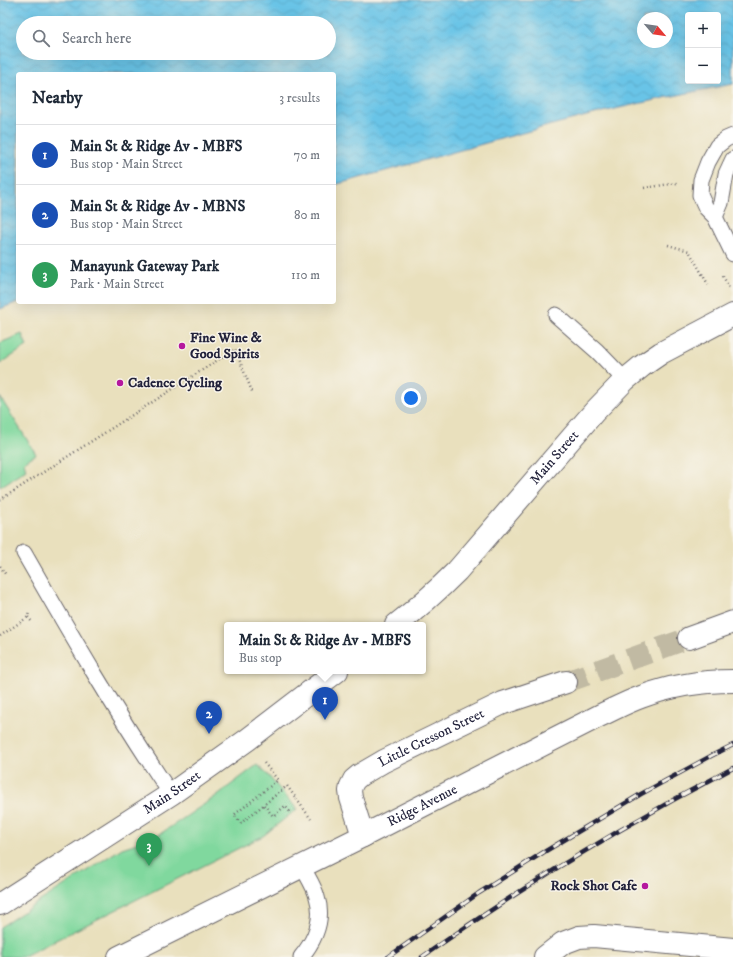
<!DOCTYPE html>
<meta charset="utf-8">
<style>
body{margin:0;font-family:"IM FELL DW Pica",serif;background:#f6f6f7;color:#1f2937}
.controls{position:absolute;right:12px;top:12px;display:grid;overflow:hidden;border-radius:4px;box-shadow:0 4px 16px #0002}
.controls button{width:36px;height:36px;display:grid;place-items:center;padding:0;border:0;border-bottom:1px solid #e0e1e3;background:#fff;color:#1f2937;font:20px sans-serif}
.compass{position:absolute;left:637px;top:12px;width:36px;height:36px;border-radius:50%;background:#fff;box-shadow:0 4px 16px #0002;rotate:119deg}
.you{position:absolute;left:411px;top:398px;width:14px;height:14px;margin:-10px;border:3px solid #fff;border-radius:50%;background:#1a73e8;box-shadow:0 0 0 6px #1a73e833}
.badge{display:grid;place-items:center;width:26px;height:26px;border-radius:50%;background:#b5179e;color:#fff;font-size:13px;font-weight:700}
.pin{position:absolute;translate:-50% -33px;filter:drop-shadow(0 1px 2px #0008)}
.pin::after{content:'';position:absolute;top:21px;width:14px;height:12px;background:inherit;clip-path:polygon(0 0,100% 0,50% 100%)}
.popup{position:absolute;left:224px;top:622px;width:202px;height:52px;box-sizing:border-box;display:grid;place-content:center;border-radius:4px;background:#fff;filter:drop-shadow(0 1px 3px #0005);font-size:13px;white-space:nowrap;color:#747a83}
.popup b{font-size:15px;color:#1f2937}
.popup::after{content:'';position:absolute;left:50%;top:100%;margin-left:-8px;border:8px solid transparent;border-top-color:#fff}
.list{margin:0;padding:0;list-style:none}
h2{display:flex;justify-content:space-between;align-items:center;height:52px;margin:0;padding:0 16px;font-size:17px}
h2 small{font-size:13px;font-weight:400;color:#747a83}
.list li{display:grid;grid-template-columns:26px 1fr auto;gap:12px;align-items:center;box-sizing:border-box;height:60px;padding:0 16px;border-top:1px solid #e0e1e3}
.list b{display:block;font-size:15px;white-space:nowrap}
.list p{margin:0;font-size:13px;white-space:nowrap;color:#747a83}
.list em{font-size:13px;font-style:normal;color:#747a83}
.icon{flex:none;width:22px;height:22px;fill:none;stroke:currentColor;stroke-width:2;stroke-linecap:round;stroke-linejoin:round}
.map{position:relative;flex:none;width:733px;height:957px;overflow:hidden}
.search{position:absolute;background:#fff;box-shadow:0 4px 16px #0002;left:16px;top:16px;width:320px;height:44px;display:flex;align-items:center;gap:10px;box-sizing:border-box;padding:0 14px;border-radius:22px;color:#747a83;font-size:15px}
.panel{position:absolute;background:#fff;box-shadow:0 4px 16px #0002;left:16px;top:72px;width:320px;height:232px;border-radius:4px}
.map>svg:first-child{display:block}
</style>
<div class="map">
<svg width="733" height="957" viewBox="0 0 733 957">
<defs>
<pattern id="water-waves" width="16" height="10" patternUnits="userSpaceOnUse"><rect width="16" height="10" fill="#69c4e7"/><path d="M0 5q4-4 8 0t8 0" fill="none" stroke="#5ba8c7"/></pattern>
</defs>
<rect width="100%" height="100%" fill="#f7f3e8"/>
<filter id="ink" filterUnits="userSpaceOnUse"><feTurbulence type="fractalNoise" baseFrequency=".025" numOctaves="2"/><feDisplacementMap in="SourceGraphic" scale="8" xChannelSelector="R" yChannelSelector="G"/><feConvolveMatrix kernelMatrix="1 2 1 2 8 2 1 2 1" color-interpolation-filters="sRGB"/></filter>
<filter id="wash" filterUnits="userSpaceOnUse"><feTurbulence type="fractalNoise" baseFrequency=".012" numOctaves="4" result="noise"/><feDisplacementMap in="SourceGraphic" scale="16" xChannelSelector="R" yChannelSelector="G"/><feGaussianBlur stdDeviation="0.9" result="paint"/><feColorMatrix in="noise" values="0 0 0 0 0 0 0 0 0 0 0 0 0 0 0 0 0 1.4 0 .05"/><feComposite in="paint" operator="in"/></filter>
<g filter="url(#wash)">
<rect width="100%" height="100%" fill="#e9e0bd"/>
<g fill="#80d89e" stroke="#517d6c">
<polygon points="22,334 27,346 0,364 0,343"/>
<polygon points="0,397 36,454 24,462 26,470 0,487"/>
<polygon points="257,765 266,773 297,809 263,836 22,957 0,957 0,927 122,848 157,836 212,799"/>
</g>
<path fill="url(#water-waves)" stroke="#467391" fill-rule="evenodd" d="M0,0H733V84C675,95 616,108 559,123C484,143 409,165 334,185V74H18V302L0,309ZM688,15H718V81H688ZM643,18H667V42H643ZM23,23H329V53H23Z"/>
</g>
<g filter="url(#ink)">
<g fill="none" stroke-linecap="round" stroke-linejoin="round">
<polyline stroke="#c1baa3" stroke-width="22" stroke-dasharray="22 11" stroke-linecap="butt" points="566,682 689,638"/>
<g stroke="#686468" stroke-width="17">
<g id="service">
<polyline points="733,136 726,139 717,146 708,162 701,180 700,195 706,208 715,217 733,254"/>
<polyline points="715,217 721,203 726,174 733,159"/>
<polyline points="556,315 597,351 625,380"/>
<path d="M24,553C71,635 118,716 171,794"/>
<path d="M301,957C315,940 324,919 317,897C314,886 307,876 302,866"/>
</g>
</g>
<g stroke="#686468" stroke-width="24">
<g id="minor">
<polyline points="689,638 733,622"/>
<path id="s1" d="M363,836L351,798L350,791L351,786L354,780L360,775L384,761L503,703L566,682"/>
<polyline points="545,957 563,943 579,937 594,936 733,949"/>
</g>
</g>
<g stroke="#686468" stroke-width="24">
<g id="tertiary">
<path id="s2" d="M396,625C418,608 438,590 457,571L594,412L625,380L642,366L661,353L733,315"/>
<path id="s3" d="M0,904L171,794L247,740L337,671"/>
</g>
</g>
<g stroke="#686468" stroke-width="24">
<g id="secondary">
<path id="s4" d="M119,957L363,836L601,715C614,709 627,702 641,697C670,686 702,681 733,681"/>
</g>
</g>
<g stroke="#686468" stroke-width="2.5" stroke-dasharray="1 3" stroke-linecap="butt">
<polyline points="644,188 677,183"/>
<polyline points="668,245 689,251 709,286"/>
<polyline points="723,276 729,288"/>
<polyline points="0,500 235,349 253,394"/>
<polyline points="0,566 6,575"/>
<polyline points="28,617 32,622"/>
<polyline points="0,636 28,617 29,611"/>
<polyline points="264,763 278,780 234,815 241,823 287,786 311,819"/>
<polyline points="264,805 273,816 285,806 291,813"/>
</g>
<use href="#service" stroke="#fff" stroke-width="15"/>
<use href="#minor" stroke="#fff" stroke-width="22"/>
<use href="#tertiary" stroke="#fff" stroke-width="22"/>
<use href="#secondary" stroke="#fff" stroke-width="22"/>
<g stroke="#22223b" stroke-width="4.5">
<g id="rail">
<polyline points="388,957 479,893 544,852 641,794 711,756 733,745"/>
<path d="M422,957C522,887 625,824 733,768"/>
</g>
</g>
<use href="#rail" stroke="#f7f3e8" stroke-width="3" stroke-dasharray="9" stroke-linecap="butt"/>
</g>
</g>
<g fill="#b5179e" stroke="#f7f3e8" stroke-width="1.5">
<circle cx="182" cy="346" r="4"/>
<circle cx="120" cy="383" r="4"/>
<circle cx="645" cy="886" r="4"/>
</g>
<g text-anchor="middle" dominant-baseline="central" stroke-width="3" stroke-linejoin="round" paint-order="stroke">
<g font-size="14" font-weight="bold" fill="#22223b" stroke="#f7f3e8" text-anchor="start">
<text x="190" y="338">Fine Wine &amp;<tspan x="190" dy="16">Good Spirits</tspan></text>
<text x="128" y="383">Cadence Cycling</text>
<text x="637" y="886" text-anchor="end">Rock Shot Cafe</text>
</g>
<g font-size="14" fill="#22223b" stroke="#f7f3e8">
<text stroke="none"><textPath href="#s2" startOffset="231">Main Street</textPath></text>
<text stroke="none"><textPath href="#s1" startOffset="147">Little Cresson Street</textPath></text>
<text stroke="none"><textPath href="#s3" startOffset="205">Main Street</textPath></text>
<text stroke="none"><textPath href="#s4" startOffset="339">Ridge Avenue</textPath></text>
</g>
</g>
</svg>
<div class="controls">
<button>+</button>
<button>−</button>
</div>
<svg class="compass" viewBox="-18 -18 36 36"><path d="M0-13l5 13h-10z" fill="#e53935"/><path d="M0 13l5-13h-10z" fill="#747a83"/></svg>
<div class="you"></div>
<div class="pin badge" style="left:325px;top:720px;background:#1a4fb4">1</div>
<div class="popup"><b>Main St &amp; Ridge Av - MBFS</b>Bus stop</div>
<div class="pin badge" style="left:209px;top:734px;background:#1a4fb4">2</div>
<div class="pin badge" style="left:149px;top:866px;background:#2e9e5b">3</div>
<div class="search"><svg class="icon" aria-label="search" viewBox="0 0 24 24"><circle cx="10" cy="10" r="6"/><path d="M15 15l6 6"/></svg>Search here</div>
<section class="panel">
<h2>Nearby<small>3 results</small></h2>
<ul class="list">
<li><span class="badge" style="background:#1a4fb4">1</span><div><b>Main St &amp; Ridge Av - MBFS</b><p>Bus stop · Main Street</p></div><em>70 m</em></li>
<li><span class="badge" style="background:#1a4fb4">2</span><div><b>Main St &amp; Ridge Av - MBNS</b><p>Bus stop · Main Street</p></div><em>80 m</em></li>
<li><span class="badge" style="background:#2e9e5b">3</span><div><b>Manayunk Gateway Park</b><p>Park · Main Street</p></div><em>110 m</em></li>
</ul>
</section>
</div>
